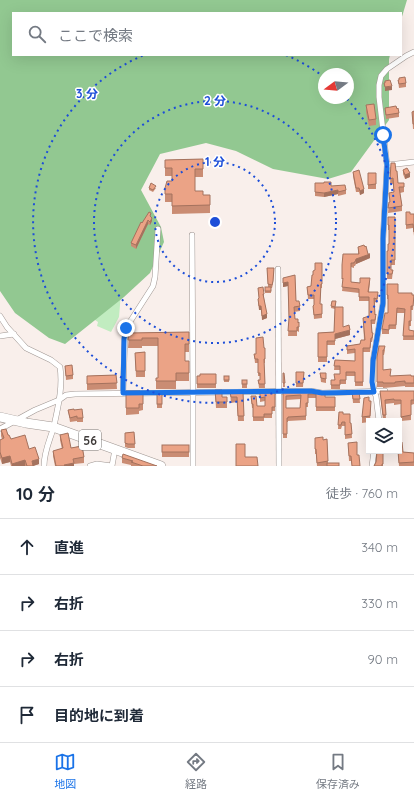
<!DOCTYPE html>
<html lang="ja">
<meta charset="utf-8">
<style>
body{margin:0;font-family:Quicksand,"Noto Sans JP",sans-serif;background:#f2f2f3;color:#1f2937}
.controls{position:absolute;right:12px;bottom:12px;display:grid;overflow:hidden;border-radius:0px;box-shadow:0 4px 16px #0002}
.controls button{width:36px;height:36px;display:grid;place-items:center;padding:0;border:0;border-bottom:1px solid #e0e1e3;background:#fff;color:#1f2937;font:20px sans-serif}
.compass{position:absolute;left:318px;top:68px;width:36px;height:36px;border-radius:50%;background:#fff;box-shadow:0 4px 16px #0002;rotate:254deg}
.stop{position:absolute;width:12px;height:12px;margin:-9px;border:3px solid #1a73e8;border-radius:50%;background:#fff}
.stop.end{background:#1a73e8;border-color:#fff;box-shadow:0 1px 4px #0008}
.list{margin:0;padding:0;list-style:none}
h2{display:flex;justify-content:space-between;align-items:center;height:52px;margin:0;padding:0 16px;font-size:17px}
h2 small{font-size:13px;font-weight:400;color:#747a83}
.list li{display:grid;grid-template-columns:26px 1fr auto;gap:12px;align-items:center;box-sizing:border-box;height:56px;padding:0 16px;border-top:1px solid #e0e1e3}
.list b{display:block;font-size:15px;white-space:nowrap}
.list em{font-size:13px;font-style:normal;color:#747a83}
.icon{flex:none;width:22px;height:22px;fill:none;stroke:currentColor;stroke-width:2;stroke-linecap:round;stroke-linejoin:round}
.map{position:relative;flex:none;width:414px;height:466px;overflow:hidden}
.search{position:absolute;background:#fff;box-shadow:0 4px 16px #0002;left:12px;right:12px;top:12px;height:44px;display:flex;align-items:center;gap:10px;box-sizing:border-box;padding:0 14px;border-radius:0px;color:#747a83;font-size:15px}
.sheet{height:276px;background:#fff}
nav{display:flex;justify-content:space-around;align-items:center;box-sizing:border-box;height:56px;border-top:1px solid #e0e1e3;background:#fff;font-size:11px;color:#747a83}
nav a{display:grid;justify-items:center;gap:2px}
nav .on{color:#1a73e8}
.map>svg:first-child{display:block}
</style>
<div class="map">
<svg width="414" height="466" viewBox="0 0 414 466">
<rect width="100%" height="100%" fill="#f9efeb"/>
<polygon fill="#c1ecc0" points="121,288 120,305 119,317 111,332 97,326 98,322 92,318"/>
<path fill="#92c891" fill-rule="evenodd" d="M0,0H407L401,20V13H13V55H390L389,59V120L351,172L328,179L273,169L236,151L206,143L160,154L141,190L161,227L164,242L150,273L124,297L65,344L49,338L15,313L0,291ZM324,74H348V98H324Z"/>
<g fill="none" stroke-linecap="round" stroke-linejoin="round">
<g stroke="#9f9692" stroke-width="6">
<g id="minor">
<polyline points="388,165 414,162"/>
<polyline points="192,235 193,392 193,466"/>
<polyline points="278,269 279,466"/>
<path d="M0,316L7,327L26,348L51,360L60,367C63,387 58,407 54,426C50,440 44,451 44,466"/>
<polyline points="0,336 14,334"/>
<polyline points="123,393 125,333 126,328 153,286 155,277 158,229"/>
<polyline points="379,421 376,396 374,392 373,382 373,361 383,303 383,239 387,165 379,97 379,85 381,76 387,69 406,56 414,52"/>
<polyline points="0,429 35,410 59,400 66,395 75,394 311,391 322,393 385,391"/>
<polyline points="90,466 97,464 112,466 115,449"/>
<polyline points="372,466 374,451"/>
</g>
</g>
<g stroke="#9f9692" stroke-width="10">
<polyline id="trunk" points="0,417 26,423 53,427 161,466"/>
</g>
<use href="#minor" stroke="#fff" stroke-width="5"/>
<use href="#trunk" stroke="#fff" stroke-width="9"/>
</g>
<g fill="#ca8c73" fill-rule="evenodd">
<polygon points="398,80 399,80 406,83 406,87 399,88"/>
<polygon points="366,105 376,119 376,125 369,126 366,112"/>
<polygon points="385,108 397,109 399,113 399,117 386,119"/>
<polygon points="414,111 414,129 413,129 412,112"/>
<polygon points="203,159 203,177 195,177 195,191 203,195 210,195 210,213 172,214 172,202 165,202 165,188 172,181 172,176 165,176 165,160"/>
<polygon points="391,163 398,183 404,183 404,192 400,193 402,206 402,211 388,213 389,202 390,202 389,193 394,193 393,184 390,184"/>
<polygon points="403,170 410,177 405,179 403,174"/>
<polygon points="353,172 364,193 360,195 359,192 356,192 353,176"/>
<rect x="368" y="173" width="8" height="16"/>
<polygon points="331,186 346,190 346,194 338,196 338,194 324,197 315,196 315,192"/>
<polygon points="149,188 156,188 153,192 149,190"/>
<polygon points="406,212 410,214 414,214 414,236 413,228 406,229"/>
<polygon points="151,217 152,221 150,225 148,224 136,249 131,246 131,243 142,223"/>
<polygon points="388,217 395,217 395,265 391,265 391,270 393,270 392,279 387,279 387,251 388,251 389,244 389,230 388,230"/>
<polygon points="358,247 368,254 370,258 356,264 355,266 354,266 354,268 351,267 351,282 360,283 370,282 369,292 378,297 377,303 375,302 375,315 376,318 375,324 371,324 373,337 372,342 371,342 370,352 363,352 363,386 355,386 355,376 346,376 346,384 340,384 340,389 331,389 331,380 334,380 340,374 340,370 334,370 335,360 355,361 355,353 347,354 347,346 360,344 364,340 363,318 369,316 369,301 359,301 359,293 342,291 343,283 342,265 358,254"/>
<polygon points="322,263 322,288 321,288 320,304 322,304 322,318 314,319 313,306 314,305 314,299 308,299 307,287 311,286 313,275 315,270"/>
<polygon points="267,268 274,268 273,284 272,288 271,288 271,293 265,293 265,287 268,287"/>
<polygon points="295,275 296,301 300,306 300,311 294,312 295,319 298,323 299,322 299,332 297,331 297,336 288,336 289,320 288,286 283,287 283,282"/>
<polygon points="387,284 398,293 414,295 413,310 411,310 411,326 409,326 409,330 414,331 414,340 403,340 405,313 397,313 396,329 389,329 389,334 382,334 382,329 388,313 388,299 387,299"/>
<polygon points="258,288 264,294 264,298 267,318 262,320 261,310 259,310 258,303 258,299 259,298"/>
<polygon points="332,301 336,301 335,307 343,327 350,335 335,339 335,345 327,345 327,362 318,362 318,333 334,332 335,309 331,308"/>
<polygon points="189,332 189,352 185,352 185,361 189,361 189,381 176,381 176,389 156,389 156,378 158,378 158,346 142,346 142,348 128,348 129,333"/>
<polygon points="379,346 385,350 384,355 383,355 383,370 391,376 414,376 414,387 405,387 405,386 395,387 383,388 383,387 377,387 377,357"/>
<polygon points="264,348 265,348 265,363 264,363 265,388 259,388 258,380 260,380 260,376 258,376 258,363 255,363 254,354 256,354"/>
<polygon points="145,352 145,377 136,377 135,353"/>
<polygon points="65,366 73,375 73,379 66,380"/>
<polygon points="296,372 304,372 303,387 296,387"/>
<polygon points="283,373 284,373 285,387 283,387"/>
<polygon points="320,373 326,373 326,383 321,382"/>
<polygon points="216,374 216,388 197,388 197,376"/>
<polygon points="116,375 117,389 87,390 87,376"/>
<rect x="224" y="376" width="5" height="6"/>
<rect x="242" y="380" width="5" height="8"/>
<polygon points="215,390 222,397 227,397 227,408 216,408"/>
<polygon points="126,391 143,392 143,410 139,411 139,414 126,415"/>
<path d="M283,391L325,393V397H335V411H316V398H308V407H306V420L288,421V422H287V438H283ZM301,399L300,408H286V400Z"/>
<polygon points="380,391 414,391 414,404 411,405 411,420 401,421 401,404 394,405 394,403 385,404 386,419 383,420"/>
<polygon points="230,392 243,392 244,421 238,421 237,402 231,403"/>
<polygon points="275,392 275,411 272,411 272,418 264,418 264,421 253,421 253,408 252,408 251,396 257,406 265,406 265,401 260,402 260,393"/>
<polygon points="352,392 359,392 360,403 353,403"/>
<rect x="157" y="393" width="5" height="15"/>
<polygon points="369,401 371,407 370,421 369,421 369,422 362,423 362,417"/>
<polygon points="68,410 74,410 83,418 83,422 77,422 77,421 70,422"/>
<polygon points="339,412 343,414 350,423 351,423 352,438 345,439 345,426 342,426 341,429 338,429"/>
<polygon points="1,430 8,435 11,439 29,449 39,464 33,466 11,466 10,462 2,464 0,458 0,440 2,439 1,436"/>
<polygon points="134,432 135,448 128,448 125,447 125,433"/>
<polygon points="60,435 71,448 80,446 80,443 85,449 83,450 84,457 84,463 74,464 74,466 55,466 53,456 53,451 62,449 60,440"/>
<polygon points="315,438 323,440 327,439 328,463 339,466 317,466 316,454 315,454"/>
<polygon points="348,443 357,455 360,466 352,466 351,461 349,461"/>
<rect x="162" y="445" width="27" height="12"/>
<polygon points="377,451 399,451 403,452 414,453 414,466 399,466 398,454 383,454 383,466 374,466 376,462"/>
<polygon points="122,458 157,466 131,466 131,465 122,463"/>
</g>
<g fill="#a4725e">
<polygon points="392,86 392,90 385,91 385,87"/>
<polygon points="410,173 410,177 405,179 405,175"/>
<polygon points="364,189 364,193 360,195 360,191"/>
<polygon points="338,190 338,194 324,197 324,193"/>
<polygon points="152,218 152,221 150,225 150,222"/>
<polygon points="148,220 148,224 136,249 136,245"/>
<polygon points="370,254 370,258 356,264 356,259"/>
<polygon points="288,282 288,286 283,287 283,283"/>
<rect x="259" y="306" width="2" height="4"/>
<polygon points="267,314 267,318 262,320 262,316"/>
<polygon points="350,330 350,335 335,339 335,334"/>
<polygon points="10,456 10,462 2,464 2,458"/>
<polygon points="39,459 39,464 33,466 32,461"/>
<polygon points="25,460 25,466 12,466 12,464"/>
<polygon points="74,463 74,466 64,466 64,465"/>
</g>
<g fill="#eba386" stroke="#a4725e" fill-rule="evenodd">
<polygon points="405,77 406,83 399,84 398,80 399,80 399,78"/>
<polygon points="390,80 392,86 385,87 384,83 385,83 385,81"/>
<polygon points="374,104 376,119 369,120 366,105"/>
<polygon points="396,106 397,109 398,108 399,113 386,115 385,108"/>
<polygon points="414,111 414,124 413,124 412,112"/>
<polygon points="203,159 203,169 195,169 195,191 203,191 203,195 210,195 210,205 172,206 172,194 165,194 165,188 167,181 172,181 172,168 165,168 165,160"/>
<polygon points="391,163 395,163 396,171 397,171 398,183 404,183 404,187 399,187 402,206 388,208 389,202 390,202 389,193 394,192 393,178 390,179"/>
<polygon points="407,168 410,173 405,175 403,170"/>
<polygon points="359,170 364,189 360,191 359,188 356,188 353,172"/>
<polygon points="368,173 376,173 376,184 368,185"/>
<polygon points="324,182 331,182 331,186 345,185 346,190 338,192 338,190 324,193 315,192 315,183 324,183"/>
<polygon points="151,183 156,186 153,190 149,188"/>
<polygon points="149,212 151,213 150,216 152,218 150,222 148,220 136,245 131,243 141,222 142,223"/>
<polygon points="406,212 410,212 410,214 414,214 414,232 413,224 406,225"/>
<polygon points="388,217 395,217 395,260 391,260 391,270 393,270 392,274 387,274 387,251 388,251 388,244 389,244 389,225 388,225"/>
<polygon points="364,245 365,247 366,246 368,254 370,254 356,259 355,262 354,262 354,263 351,263 351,282 360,283 360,278 370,278 368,292 378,292 377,299 374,298 375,315 376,314 375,320 371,320 372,333 373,333 372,338 371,338 370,348 363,348 363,382 355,382 355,372 346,372 346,380 340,380 340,385 331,385 331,380 335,380 334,374 340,374 340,366 334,366 335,360 355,361 355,349 347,350 347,346 360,344 361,340 365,340 363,318 369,316 369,297 359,297 359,289 342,287 343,278 342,279 342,265 343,254 359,254 358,247"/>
<polygon points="315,263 322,263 322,284 321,284 320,304 322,304 322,314 314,315 313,306 314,305 314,295 308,295 307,287 311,286 312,275 313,275 313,271 315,270"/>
<polygon points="267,268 274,268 273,281 272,285 268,284"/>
<polygon points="295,275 296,301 299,301 300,306 294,307 295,319 298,319 298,323 299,322 299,327 297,327 297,331 288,331 289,318 288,282 283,283 283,278"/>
<polygon points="387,284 398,284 398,293 412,293 412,295 414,295 413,306 411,306 411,321 409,321 409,330 414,331 414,336 403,336 405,309 397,308 396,325 389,325 389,330 382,329 385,313 388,313 388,295 387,295"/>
<polygon points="263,287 264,294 263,294 267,314 262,316 261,306 259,306 258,299 259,298 258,288"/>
<rect x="265" y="287" width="6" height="4"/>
<polygon points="332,301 336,301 335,307 331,306"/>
<polygon points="335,307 343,307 343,327 349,325 350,330 335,334 335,341 327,341 327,357 318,357 318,333 334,332"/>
<polygon points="189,332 189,344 185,344 185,361 189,361 189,373 176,373 176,381 156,381 156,378 158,378 158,338 142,338 142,340 128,340 129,333"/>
<polygon points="263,337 264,348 265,348 265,359 264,359 265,384 259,384 258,380 260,380 260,373 258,373 258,359 255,359 254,354 256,354 256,338"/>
<polygon points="379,346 385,346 384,350 383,350 383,370 391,369 390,376 411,375 411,376 414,376 414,383 405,383 405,381 395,382 395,383 383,383 383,382 377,382 377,357"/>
<polygon points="145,352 145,371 136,371 135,353"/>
<polygon points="72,365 73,375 66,376 65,366"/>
<polygon points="296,372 304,372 303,383 296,383"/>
<polygon points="283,373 284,373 285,383 283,383"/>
<polygon points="320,373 326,373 326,379 321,378"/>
<polygon points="200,374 216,374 216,384 197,384 197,376 200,376"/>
<polygon points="116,375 117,383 87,384 87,376"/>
<rect x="224" y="376" width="5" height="4"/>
<rect x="242" y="380" width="5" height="4"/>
<polygon points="215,390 222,390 222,397 227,397 227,402 216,402"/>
<polygon points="126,391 140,391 140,392 143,392 143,404 139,404 139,408 126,408"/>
<path d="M283,391H311L325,393V397H335V407H316V394H308V403H306V416L288,417V418H287V434H283ZM301,395L300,408H286V396Z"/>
<polygon points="380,391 414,391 414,400 411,400 411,415 401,417 401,400 394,400 394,399 385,400 386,415 383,415"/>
<polygon points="230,392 243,392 244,416 238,416 237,397 231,397"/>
<polygon points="265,392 275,392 275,407 272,407 272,414 264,414 264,417 253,417 253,404 252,404 251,396 256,396 257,406 265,406 265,397 260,398 260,393 265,393"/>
<polygon points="352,392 359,392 360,399 353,399"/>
<rect x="157" y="393" width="5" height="11"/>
<polygon points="369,397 369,401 371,401 370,416 362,417 364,398"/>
<polygon points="74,409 74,410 82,409 83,418 77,418 77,416 70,418 68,410"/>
<polygon points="339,412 343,412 343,414 350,414 350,423 351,423 352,434 345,435 345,422 342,422 341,425 338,425"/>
<polygon points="6,429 8,435 9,435 11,439 25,435 29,449 35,447 39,459 32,461 33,466 27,466 25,460 12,464 10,456 2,458 0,452 0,440 4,438 1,430"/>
<polygon points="134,432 135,444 128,444 125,443 125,433"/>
<polygon points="68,433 71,448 82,446 84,457 73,459 74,463 64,465 65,466 56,466 53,451 63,448 60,435"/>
<polygon points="323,437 323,440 327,439 328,461 317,463 316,449 315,449 315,438"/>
<polygon points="357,442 357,455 359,455 360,466 352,466 351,456 349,456 348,443"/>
<polygon points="399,442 402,442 403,452 414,453 414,462 399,463 398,451 399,451"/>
<polygon points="80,443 85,443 85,447 83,448 82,446 81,446"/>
<polygon points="236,444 245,444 245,457 257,457 258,466 236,466"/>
<rect x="162" y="445" width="27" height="7"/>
<polygon points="377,451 383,451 383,464 382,464 382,466 374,466 376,462"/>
<polygon points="123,454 157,466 143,466 131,462 133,461 122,458"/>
<rect x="327" y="463" width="12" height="3"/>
</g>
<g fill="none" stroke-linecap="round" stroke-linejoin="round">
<polyline stroke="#1a73e8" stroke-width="5" points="126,328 124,339 123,393 311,391 322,393 374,392 372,382 373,361 383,303 383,239 387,165 383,135"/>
</g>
<g fill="none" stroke="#1d4ed8" stroke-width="2" stroke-dasharray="2 4">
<circle cx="215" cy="222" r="60"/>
<circle cx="215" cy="222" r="121"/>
<path d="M286 55A181 181 0 0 1 324 77M347 99A181 181 0 1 1 144 55"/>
</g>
<g text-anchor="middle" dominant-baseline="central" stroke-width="3" stroke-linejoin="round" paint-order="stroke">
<rect fill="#fff" stroke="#797675" stroke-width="1" x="79" y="430" width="22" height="20" rx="3"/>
<g font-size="12" font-weight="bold" fill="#3f3b3a">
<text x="90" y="440">56</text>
</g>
</g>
<circle cx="215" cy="222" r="6" fill="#1d4ed8" stroke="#fff" stroke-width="2"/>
<g font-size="12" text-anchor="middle" font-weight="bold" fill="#1d4ed8" stroke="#fff" stroke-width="3" stroke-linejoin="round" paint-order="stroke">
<text x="87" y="98">3 分</text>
<text x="215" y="105">2 分</text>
<text x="215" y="166">1 分</text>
</g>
</svg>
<div class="controls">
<button><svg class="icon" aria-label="layers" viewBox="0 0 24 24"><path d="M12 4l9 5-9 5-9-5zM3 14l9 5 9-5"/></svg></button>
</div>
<svg class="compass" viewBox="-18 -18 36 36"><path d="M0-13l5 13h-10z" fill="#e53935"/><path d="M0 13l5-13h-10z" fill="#747a83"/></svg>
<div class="stop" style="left:383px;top:135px"></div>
<div class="stop end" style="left:126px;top:328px"></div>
<div class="search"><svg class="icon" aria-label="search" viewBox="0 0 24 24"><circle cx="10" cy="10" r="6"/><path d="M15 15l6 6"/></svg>ここで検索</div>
</div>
<section class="sheet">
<h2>10 分<small>徒歩 · 760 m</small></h2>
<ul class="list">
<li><svg class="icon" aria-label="ahead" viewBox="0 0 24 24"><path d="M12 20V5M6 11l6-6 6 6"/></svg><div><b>直進</b></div><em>340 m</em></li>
<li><svg class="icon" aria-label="right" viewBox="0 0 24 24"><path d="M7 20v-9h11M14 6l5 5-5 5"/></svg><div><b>右折</b></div><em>330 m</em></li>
<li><svg class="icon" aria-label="right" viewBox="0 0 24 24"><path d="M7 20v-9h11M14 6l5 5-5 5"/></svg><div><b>右折</b></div><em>90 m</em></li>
<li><svg class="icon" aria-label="arrive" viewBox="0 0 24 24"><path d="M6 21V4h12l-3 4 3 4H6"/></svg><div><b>目的地に到着</b></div></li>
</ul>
</section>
<nav>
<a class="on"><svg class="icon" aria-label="map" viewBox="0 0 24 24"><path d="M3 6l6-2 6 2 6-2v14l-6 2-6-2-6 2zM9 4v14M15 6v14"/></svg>地図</a>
<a><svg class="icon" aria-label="directions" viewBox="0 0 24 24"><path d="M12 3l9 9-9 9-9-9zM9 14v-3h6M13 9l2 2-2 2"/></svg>経路</a>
<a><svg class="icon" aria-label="saved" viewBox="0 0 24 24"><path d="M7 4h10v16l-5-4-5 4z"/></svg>保存済み</a>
</nav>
